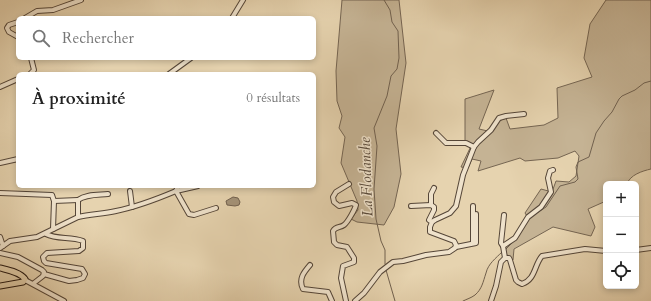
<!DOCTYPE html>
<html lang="fr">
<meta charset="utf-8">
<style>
body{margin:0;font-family:Cardo,serif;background:#f6f6f6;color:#222}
.controls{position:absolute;right:12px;bottom:12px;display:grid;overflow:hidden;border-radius:6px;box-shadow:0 2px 6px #0003}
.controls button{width:36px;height:36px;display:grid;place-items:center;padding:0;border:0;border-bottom:1px solid #e0e0e0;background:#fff;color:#222;font:20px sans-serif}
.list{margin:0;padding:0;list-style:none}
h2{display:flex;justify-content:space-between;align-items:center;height:52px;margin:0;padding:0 16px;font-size:17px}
h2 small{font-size:13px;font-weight:400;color:#767676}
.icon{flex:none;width:22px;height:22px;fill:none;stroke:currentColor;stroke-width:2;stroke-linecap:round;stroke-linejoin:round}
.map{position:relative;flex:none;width:651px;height:301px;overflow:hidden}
.search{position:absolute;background:#fff;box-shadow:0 2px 6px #0003;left:16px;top:16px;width:300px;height:44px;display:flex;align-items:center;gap:10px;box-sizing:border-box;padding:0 14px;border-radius:6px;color:#767676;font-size:15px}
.panel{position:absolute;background:#fff;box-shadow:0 2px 6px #0003;left:16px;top:72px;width:300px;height:116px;border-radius:6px}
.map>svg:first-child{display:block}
</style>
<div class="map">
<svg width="651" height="301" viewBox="0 0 651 301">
<rect width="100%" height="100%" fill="#e6d3af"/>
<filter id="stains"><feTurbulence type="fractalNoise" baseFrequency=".005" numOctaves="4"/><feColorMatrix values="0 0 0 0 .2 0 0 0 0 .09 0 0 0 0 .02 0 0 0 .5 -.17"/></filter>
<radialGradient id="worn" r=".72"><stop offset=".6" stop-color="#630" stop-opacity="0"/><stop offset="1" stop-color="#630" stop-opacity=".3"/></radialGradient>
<g fill="#c5b394" stroke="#756552">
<polygon points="342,0 399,0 406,63 396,129 401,174 394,207 384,225 357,222 351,219 358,210 357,201 341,163 345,137 339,128 342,116 337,101 336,71"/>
<path d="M606,0H651V169C642,171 630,175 627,184H606V201L588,209L595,227L591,236L553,227L514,249L513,260L506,254L505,246L520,230L527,216L525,213L541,189L552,192L556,181L569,182L576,176L579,156L575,151L558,158L525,161L520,158L478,171L481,161L472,159L468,168L461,167L472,144L465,141V99L494,90L479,129L492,132L499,121L506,118L510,129L544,125L558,118L557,88L592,77L584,58L590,24Z"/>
</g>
<polygon fill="#a49379" stroke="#71614f" points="233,197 238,198 240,202 239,205 235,206 227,205 226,201"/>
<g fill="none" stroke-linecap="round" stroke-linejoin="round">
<g stroke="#71614f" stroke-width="1">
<polyline points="384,0 390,10 392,22 398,31 399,58 397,69 391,76 387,96 374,128 377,146 374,189 376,219 381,241 385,250 385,264"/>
<polyline points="532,216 546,207 560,186 575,182 578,179 576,167 578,162 589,157 596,133 604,121 612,112 619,99 622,96 635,90 644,83 651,81"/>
<polyline points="518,237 521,231"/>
<polyline points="505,250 514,241"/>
<polyline points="386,270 395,301"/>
<path d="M463,301C467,299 471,298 475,295C482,289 483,282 486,273C488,264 496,258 502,252"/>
</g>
<g stroke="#554638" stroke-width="6">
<g id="minor">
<polyline points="25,18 37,11 53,10 81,0"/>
<polyline points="232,18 243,0"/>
<polyline points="18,22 9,25 7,28 9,32 18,37"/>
<polyline points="30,74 34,70 31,58"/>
<polyline points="169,74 191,58"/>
<polyline points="0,87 18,79"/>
<polyline points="436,133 446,143 466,143 474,147"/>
<polyline points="0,163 18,159"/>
<polyline points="198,186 176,191 189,214 194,215 216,208"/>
<polyline points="130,191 132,207"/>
<polyline points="0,193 52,195 54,201 53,229"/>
<polyline points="54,201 78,200"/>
<polyline points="431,205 431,194 434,188"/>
<polyline points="473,206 473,243"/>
<polyline points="504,215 501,243 503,246 505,258"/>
<path d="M78,217C91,214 103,214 116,211C136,207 157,199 176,191L178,186"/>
<polyline points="432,222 435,220 450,213 456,206 463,175 474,147 478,142 491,130 499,118 506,116 524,114"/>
<polyline points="0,237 3,246"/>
<polyline points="503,246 515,238 528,217 541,207 551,192 548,178 550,171 553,170"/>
<polyline points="456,247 476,243 476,214"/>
<path d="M0,248L10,241L37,237L78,217V200C86,194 98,195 108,194"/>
<polyline points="636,250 651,248"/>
<polyline points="0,253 18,257 42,270 44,272 43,276 34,283"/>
<path d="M310,265C304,272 298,279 303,289L328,292L332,301"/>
<path d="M44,274L69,281L77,280L83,278L85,274L82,269L46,263L44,261L43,257L47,253L79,251L83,248V241C71,236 57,240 46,234"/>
<polyline points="25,280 64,301"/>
<path d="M346,301L341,278L343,266L354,262V258L347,247L337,245L334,242L333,231C336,226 340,228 344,225C348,222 355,209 356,205L352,203L339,206L334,202L333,197L336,192L349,184"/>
<polyline points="355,301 364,293 380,272 393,262 403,261 426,255 449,252 455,248 456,245 454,241 430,232 430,227 432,222 429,220 434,210 434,207 431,205 411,206"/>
<path d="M491,301L496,286L501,262L505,258H509L510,260L516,280L518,282L522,284C536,279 534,265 542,256L585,249L606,251"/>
</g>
</g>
<g stroke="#251710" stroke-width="7">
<path id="major" d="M0,268C8,270 20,272 25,279L23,282L0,286"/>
</g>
<use href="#minor" stroke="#efe2cb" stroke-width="4"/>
<use href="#major" stroke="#e6d3af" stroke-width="5"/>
</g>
<g text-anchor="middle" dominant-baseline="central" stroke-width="3" stroke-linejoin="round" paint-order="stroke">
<g font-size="15" font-style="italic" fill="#58493a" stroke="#efe2cb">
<text transform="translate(366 177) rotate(-92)">La Flodanche</text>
</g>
</g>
<rect width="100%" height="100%" filter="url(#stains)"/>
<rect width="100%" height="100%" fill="url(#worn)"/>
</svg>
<div class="controls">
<button>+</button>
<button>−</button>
<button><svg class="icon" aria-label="locate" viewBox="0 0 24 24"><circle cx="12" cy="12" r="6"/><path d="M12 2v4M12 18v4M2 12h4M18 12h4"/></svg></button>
</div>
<div class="search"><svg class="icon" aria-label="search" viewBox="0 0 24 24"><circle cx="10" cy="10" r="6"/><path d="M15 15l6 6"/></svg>Rechercher</div>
<section class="panel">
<h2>À proximité<small>0 résultats</small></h2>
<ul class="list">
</ul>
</section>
</div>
